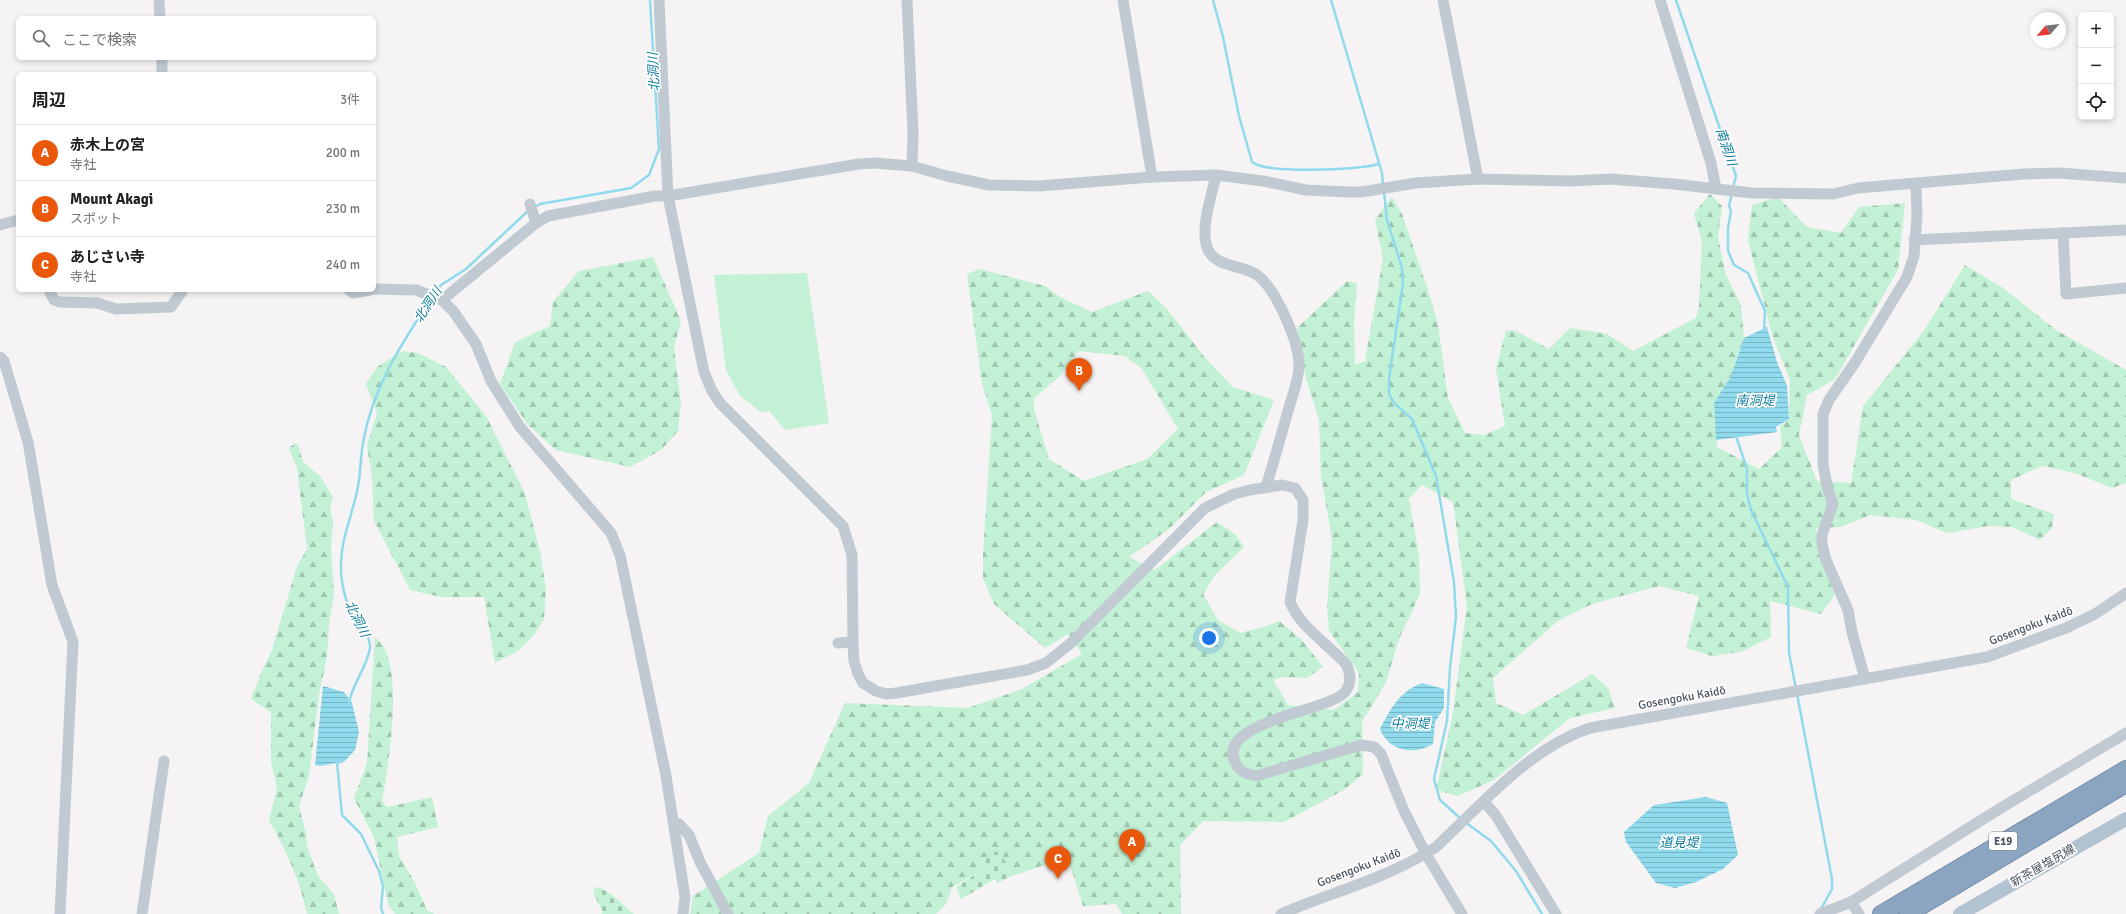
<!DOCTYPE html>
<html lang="ja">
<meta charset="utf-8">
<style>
body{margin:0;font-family:Signika,"Noto Sans JP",sans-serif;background:#f6f6f6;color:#202124}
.controls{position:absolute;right:12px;top:12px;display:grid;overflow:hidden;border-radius:6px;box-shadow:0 2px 6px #0003}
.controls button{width:36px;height:36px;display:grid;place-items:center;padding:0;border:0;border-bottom:1px solid #e0e0e0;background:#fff;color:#202124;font:20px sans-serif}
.compass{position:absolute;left:2030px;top:12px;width:36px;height:36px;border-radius:50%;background:#fff;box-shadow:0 2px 6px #0003;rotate:242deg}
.you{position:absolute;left:1209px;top:638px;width:14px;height:14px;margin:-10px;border:3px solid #fff;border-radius:50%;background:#1a73e8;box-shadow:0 0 0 6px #1a73e833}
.badge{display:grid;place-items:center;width:26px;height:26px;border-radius:50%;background:#ea580c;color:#fff;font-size:13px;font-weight:700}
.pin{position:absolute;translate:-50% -33px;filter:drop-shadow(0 1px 2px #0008)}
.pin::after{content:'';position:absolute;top:21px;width:14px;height:12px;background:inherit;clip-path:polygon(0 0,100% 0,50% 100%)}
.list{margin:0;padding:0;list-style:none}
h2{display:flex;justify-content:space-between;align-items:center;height:52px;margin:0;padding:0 16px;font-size:17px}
h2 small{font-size:13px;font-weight:400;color:#757577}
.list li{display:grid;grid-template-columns:26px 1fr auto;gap:12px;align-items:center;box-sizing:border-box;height:56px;padding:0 16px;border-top:1px solid #e0e0e0}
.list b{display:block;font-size:15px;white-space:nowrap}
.list p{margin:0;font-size:13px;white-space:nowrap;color:#757577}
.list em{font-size:13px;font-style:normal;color:#757577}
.icon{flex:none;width:22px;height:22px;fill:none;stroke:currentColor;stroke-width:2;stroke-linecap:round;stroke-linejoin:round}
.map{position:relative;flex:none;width:2126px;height:914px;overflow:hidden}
.search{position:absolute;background:#fff;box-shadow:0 2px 6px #0003;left:16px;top:16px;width:360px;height:44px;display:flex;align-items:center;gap:10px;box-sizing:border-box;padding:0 14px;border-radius:6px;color:#757577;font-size:15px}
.panel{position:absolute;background:#fff;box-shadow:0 2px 6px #0003;left:16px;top:72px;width:360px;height:220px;border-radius:6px}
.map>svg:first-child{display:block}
</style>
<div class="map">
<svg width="2126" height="914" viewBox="0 0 2126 914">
<defs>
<pattern id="forest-firs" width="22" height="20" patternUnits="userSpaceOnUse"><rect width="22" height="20" fill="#c3f1d5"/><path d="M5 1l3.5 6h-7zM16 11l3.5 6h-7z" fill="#a0c6b0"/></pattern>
<pattern id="cemetery-stones" width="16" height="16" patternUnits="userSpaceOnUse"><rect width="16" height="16" fill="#c3f1d5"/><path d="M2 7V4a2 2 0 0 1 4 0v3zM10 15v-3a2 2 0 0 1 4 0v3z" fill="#a0c6b0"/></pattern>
<pattern id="water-rules" width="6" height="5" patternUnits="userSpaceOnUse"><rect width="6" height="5" fill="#90daee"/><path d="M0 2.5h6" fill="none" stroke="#78b4c4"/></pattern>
</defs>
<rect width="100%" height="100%" fill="#f5f3f3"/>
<g fill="url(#forest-firs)" fill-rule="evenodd">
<path d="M1710,194L1722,206L1718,237L1726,275L1741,305L1744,338L1731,376L1714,403L1717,447L1759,469L1782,447L1780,427L1789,418L1790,380L1772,335L1748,240L1752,205L1778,197L1807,227L1841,233L1859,207L1905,203L1898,270L1835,379L1807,395L1799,435L1817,481L1851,483L1863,406L1923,332L1965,265L2003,288L2056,330L2126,370V483L2112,488L2075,473L2042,466L2011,480V499L2054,514L2052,528L2040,540L2012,527L1989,526L1947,533L1916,520L1870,515L1841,527L1816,528L1822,562L1835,595L1821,614L1770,601L1771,637L1741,652L1712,656L1686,648L1699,596L1659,586L1592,604L1559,620L1493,678L1496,703L1523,715L1592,674L1608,688L1615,708L1570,718L1494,780L1458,796L1436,790L1453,713L1467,606L1453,502L1422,485L1409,499L1419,555L1420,594L1399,639L1386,682L1362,722L1363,774L1344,790L1284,822L1203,821L1180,845L1181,914H1122L1116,904L1083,906L1071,868L1065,858L1012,876L1007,864L985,869L952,887L946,904L936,914H690L693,896L759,853L768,816L809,783L845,703L968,708L1022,689L1082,654L1068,634L1045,648L994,604L983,578V555L992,415L982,384L967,274L980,269L1045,286L1060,297L1092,312L1148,291L1167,309L1206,359L1233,387L1274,400L1244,475L1206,492L1169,529L1129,557L1155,570L1217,522L1235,534L1244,547L1215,575L1203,594L1218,620L1240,633L1267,626L1279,621L1302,640L1323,667L1307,678L1283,677L1273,680L1288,705L1334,710L1358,692L1359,673L1329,631L1327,607L1332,539L1321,476L1319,420L1306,378L1297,328L1347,281L1357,283L1354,323L1355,365L1365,361L1383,258L1375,220L1392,197L1402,214L1427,287L1438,324L1448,398L1465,433L1484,435L1505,426L1496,369L1506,330L1516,331L1549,349L1570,328L1607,334L1633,351L1696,318L1699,307L1702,242L1694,213ZM1079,351L1125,356L1142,369L1178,429L1147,459L1084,481L1049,459L1034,409V398L1060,376Z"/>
<polygon points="653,257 681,321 674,347 681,405 678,431 661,450 630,467 556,450 528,425 500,384 515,342 550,326 553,302 579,271"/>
<polygon points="403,351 418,353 446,367 486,416 524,491 540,551 546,589 544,619 534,635 518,651 495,663 484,597 441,597 410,590 374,521 372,478 367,446 377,413 366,384 377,367"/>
<path d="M295,443L298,444L303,462L320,476L333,497L330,510L333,522L331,549L334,595L329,624L327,657L319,695L309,776L299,806L305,830L308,850L318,876L334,894L339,914H307C300,880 286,850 269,820L277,788L271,762V712L251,699L261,673L272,650L297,566L307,549L297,468L289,448Z"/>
<path d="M375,637C407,660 388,767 382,801L387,807L432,797L438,827L397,837L399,856L414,881L427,910L434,914H395L388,904L374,837L354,798L367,763Z"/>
</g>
<g fill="url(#cemetery-stones)">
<polygon points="998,851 1007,864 1012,876 997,883 995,879 961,899 956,887 984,869 983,858"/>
<polygon points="599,887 611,894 634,914 601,914 603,912 593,893 595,888"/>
</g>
<polygon fill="#c3f1d5" points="807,273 829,423 785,430 769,411 761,412 740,396 726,370 714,275"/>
<g fill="url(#water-rules)">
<polygon points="1767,327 1777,362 1787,386 1789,419 1776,427 1777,432 1716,440 1714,403 1731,376 1744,338"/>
<path d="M1422,683L1444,689V708L1435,722L1433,744C1414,756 1388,751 1380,729C1391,708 1399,692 1422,683Z"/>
<polygon points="323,686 344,692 352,703 359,732 355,750 344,762 320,766 315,765"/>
<polygon points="1706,797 1727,803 1738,855 1723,869 1696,882 1675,888 1656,883 1626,842 1624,832 1654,805"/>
</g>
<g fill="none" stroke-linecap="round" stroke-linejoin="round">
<g stroke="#90daee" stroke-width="2.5">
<path d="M1213,0L1223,37L1239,116L1252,162C1266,174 1360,170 1379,164"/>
<polyline points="1331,0 1382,173 1383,185"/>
<polyline points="1676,0 1736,176 1733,188"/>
<polyline points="1384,192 1387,220 1402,268 1403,283 1389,379 1389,394 1394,403 1412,419 1436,476 1454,582 1456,617 1450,667 1447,721 1434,779 1440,800 1461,819"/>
<polyline points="1732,193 1729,206 1731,211 1728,228 1728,251 1734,265 1748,273 1765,311 1764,331"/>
<polyline points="535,207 540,204 631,188 649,175 659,149 650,0"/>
<polyline points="435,294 441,285 466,269 529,210"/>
<polyline points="1736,436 1747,469 1747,494 1751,510 1788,587 1789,653 1796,689"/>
<polyline points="1797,694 1832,879 1832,889 1821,909"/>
<path d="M349,702C353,683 367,667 370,648C371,635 359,624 353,614C345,603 341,581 341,568C340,542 352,516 357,491C361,475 360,459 363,443C372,389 401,344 431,299"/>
<polyline points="337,762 342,815 361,834 379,871 383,886 381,908 383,914"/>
<polyline points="1465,822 1491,841 1516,871 1542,914"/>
</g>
<g stroke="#7690ad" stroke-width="18">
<g id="highway">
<polyline points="1881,914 2126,769"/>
<polyline points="1908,914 2126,784"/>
</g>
</g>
<g stroke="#c1cad2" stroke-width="11">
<polyline points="159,0 160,18"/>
<path d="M659,0L668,196L704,372L712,391L720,403L843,526L852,555L853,642L854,661L858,674L863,683L876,691L886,694L896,693L1027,670L1046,663L1071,643L1205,508L1234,494L1250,490L1282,485L1295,488L1303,500V520L1290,602C1301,628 1327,643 1346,664C1351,674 1352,685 1343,694C1323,712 1214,722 1236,764C1240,772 1249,775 1256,776L1361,745L1374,747L1381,754L1404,811L1426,854L1462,914"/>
<polyline points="907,0 913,133 912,166"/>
<polyline points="1123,0 1152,177"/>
<polyline points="1443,0 1478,179"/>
<polyline points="1660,0 1711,163 1716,189"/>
<polyline points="162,58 162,74"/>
<path d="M1216,175C1212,194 1200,229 1207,247C1214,268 1241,264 1257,275C1276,288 1300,344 1299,367C1298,382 1292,397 1288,411C1281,436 1274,461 1266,487"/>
<polyline points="530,204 536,223"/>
<polyline points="0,225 18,220"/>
<polyline points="2126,230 2063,233 2066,294 2126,288"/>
<polyline points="1914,240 2063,233"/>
<polyline points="374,289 416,290 442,300 453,311 476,344 491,381 520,427 611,533 620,555 666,776 685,897 683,914"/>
<polyline points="49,290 54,300 60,302 97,303 116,309 171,307 183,290"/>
<polyline points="349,290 353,293 370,290"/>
<polyline points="442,300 536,223 548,216 655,196 668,196 859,164 875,163 912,166 947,176 989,185 1039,186 1152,177 1216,175 1263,181 1306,190 1348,192 1361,192 1416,183 1478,179 1571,181 1610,179 1674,184 1752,193 1833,194 1858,188 2023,174 2059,173 2126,178"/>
<polyline points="0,357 4,361 28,442 52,585 73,642 60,914"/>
<polyline points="838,643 853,642"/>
<polyline points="1865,679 1852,632 1848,610 1826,560 1822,544 1822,535 1833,504 1827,486 1823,464 1823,414 1829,400 1856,361 1907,277 1914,256 1917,216 1916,184"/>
<polyline points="1484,802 1495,814 1556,914"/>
<polyline points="674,823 679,824 689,835 700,862 728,914"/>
<polyline points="1851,902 1859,914"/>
<polyline points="142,914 164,761"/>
<path d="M1281,914C1332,892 1389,878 1436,847C1481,805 1531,747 1590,728L1987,657L2066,628L2095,614L2126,593"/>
<polyline points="1820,914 1851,902 1996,811 2126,733"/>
</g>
<polyline stroke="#b3c2d1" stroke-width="14" points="1960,914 2126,819"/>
<use href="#highway" stroke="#8ba5c1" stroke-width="16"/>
</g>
<g text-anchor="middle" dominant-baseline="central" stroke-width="3.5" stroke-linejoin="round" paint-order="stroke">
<rect fill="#fff" stroke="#808990" stroke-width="1" x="1989" y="832" width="28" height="18" rx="3"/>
<g font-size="11" font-weight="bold" fill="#4a5661">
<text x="2003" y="841">E19</text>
</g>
<g font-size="12" fill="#4a5661" stroke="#fff">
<text transform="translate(2031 626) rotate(-21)">Gosengoku Kaidō</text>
<text transform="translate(1682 698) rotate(-10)">Gosengoku Kaidō</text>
<text transform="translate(2043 866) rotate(-30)">新茶屋塩尻線</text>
<text transform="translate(1359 868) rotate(-21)">Gosengoku Kaidō</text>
</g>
<g font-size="13" font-style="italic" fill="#0c7c9b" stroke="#fff">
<text transform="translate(654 72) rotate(-93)">北洞川</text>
<text transform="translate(1726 147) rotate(71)">南洞川</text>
<text transform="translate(428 305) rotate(-56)">北洞川</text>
<text x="1755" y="401">南洞堤</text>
<text transform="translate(357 619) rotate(64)">北洞川</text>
<text x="1410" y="724">中洞堤</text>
<text x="1679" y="843">道見堤</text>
</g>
</g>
</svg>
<div class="controls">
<button>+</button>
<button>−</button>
<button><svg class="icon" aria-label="locate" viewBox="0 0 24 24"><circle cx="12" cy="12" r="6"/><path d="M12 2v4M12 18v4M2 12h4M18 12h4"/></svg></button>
</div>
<svg class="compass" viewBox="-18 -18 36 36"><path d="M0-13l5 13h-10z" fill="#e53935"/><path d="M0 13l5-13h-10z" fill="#757577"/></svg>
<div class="you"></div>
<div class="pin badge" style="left:1132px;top:862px">A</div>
<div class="pin badge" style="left:1079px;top:391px">B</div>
<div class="pin badge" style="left:1058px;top:879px">C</div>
<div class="search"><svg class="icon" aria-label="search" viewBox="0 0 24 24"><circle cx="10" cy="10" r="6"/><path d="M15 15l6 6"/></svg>ここで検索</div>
<section class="panel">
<h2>周辺<small>3件</small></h2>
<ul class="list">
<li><span class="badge">A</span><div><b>赤木上の宮</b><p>寺社</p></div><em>200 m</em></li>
<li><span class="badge">B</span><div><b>Mount Akagi</b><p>スポット</p></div><em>230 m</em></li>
<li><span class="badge">C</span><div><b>あじさい寺</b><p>寺社</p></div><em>240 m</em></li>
</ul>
</section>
</div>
